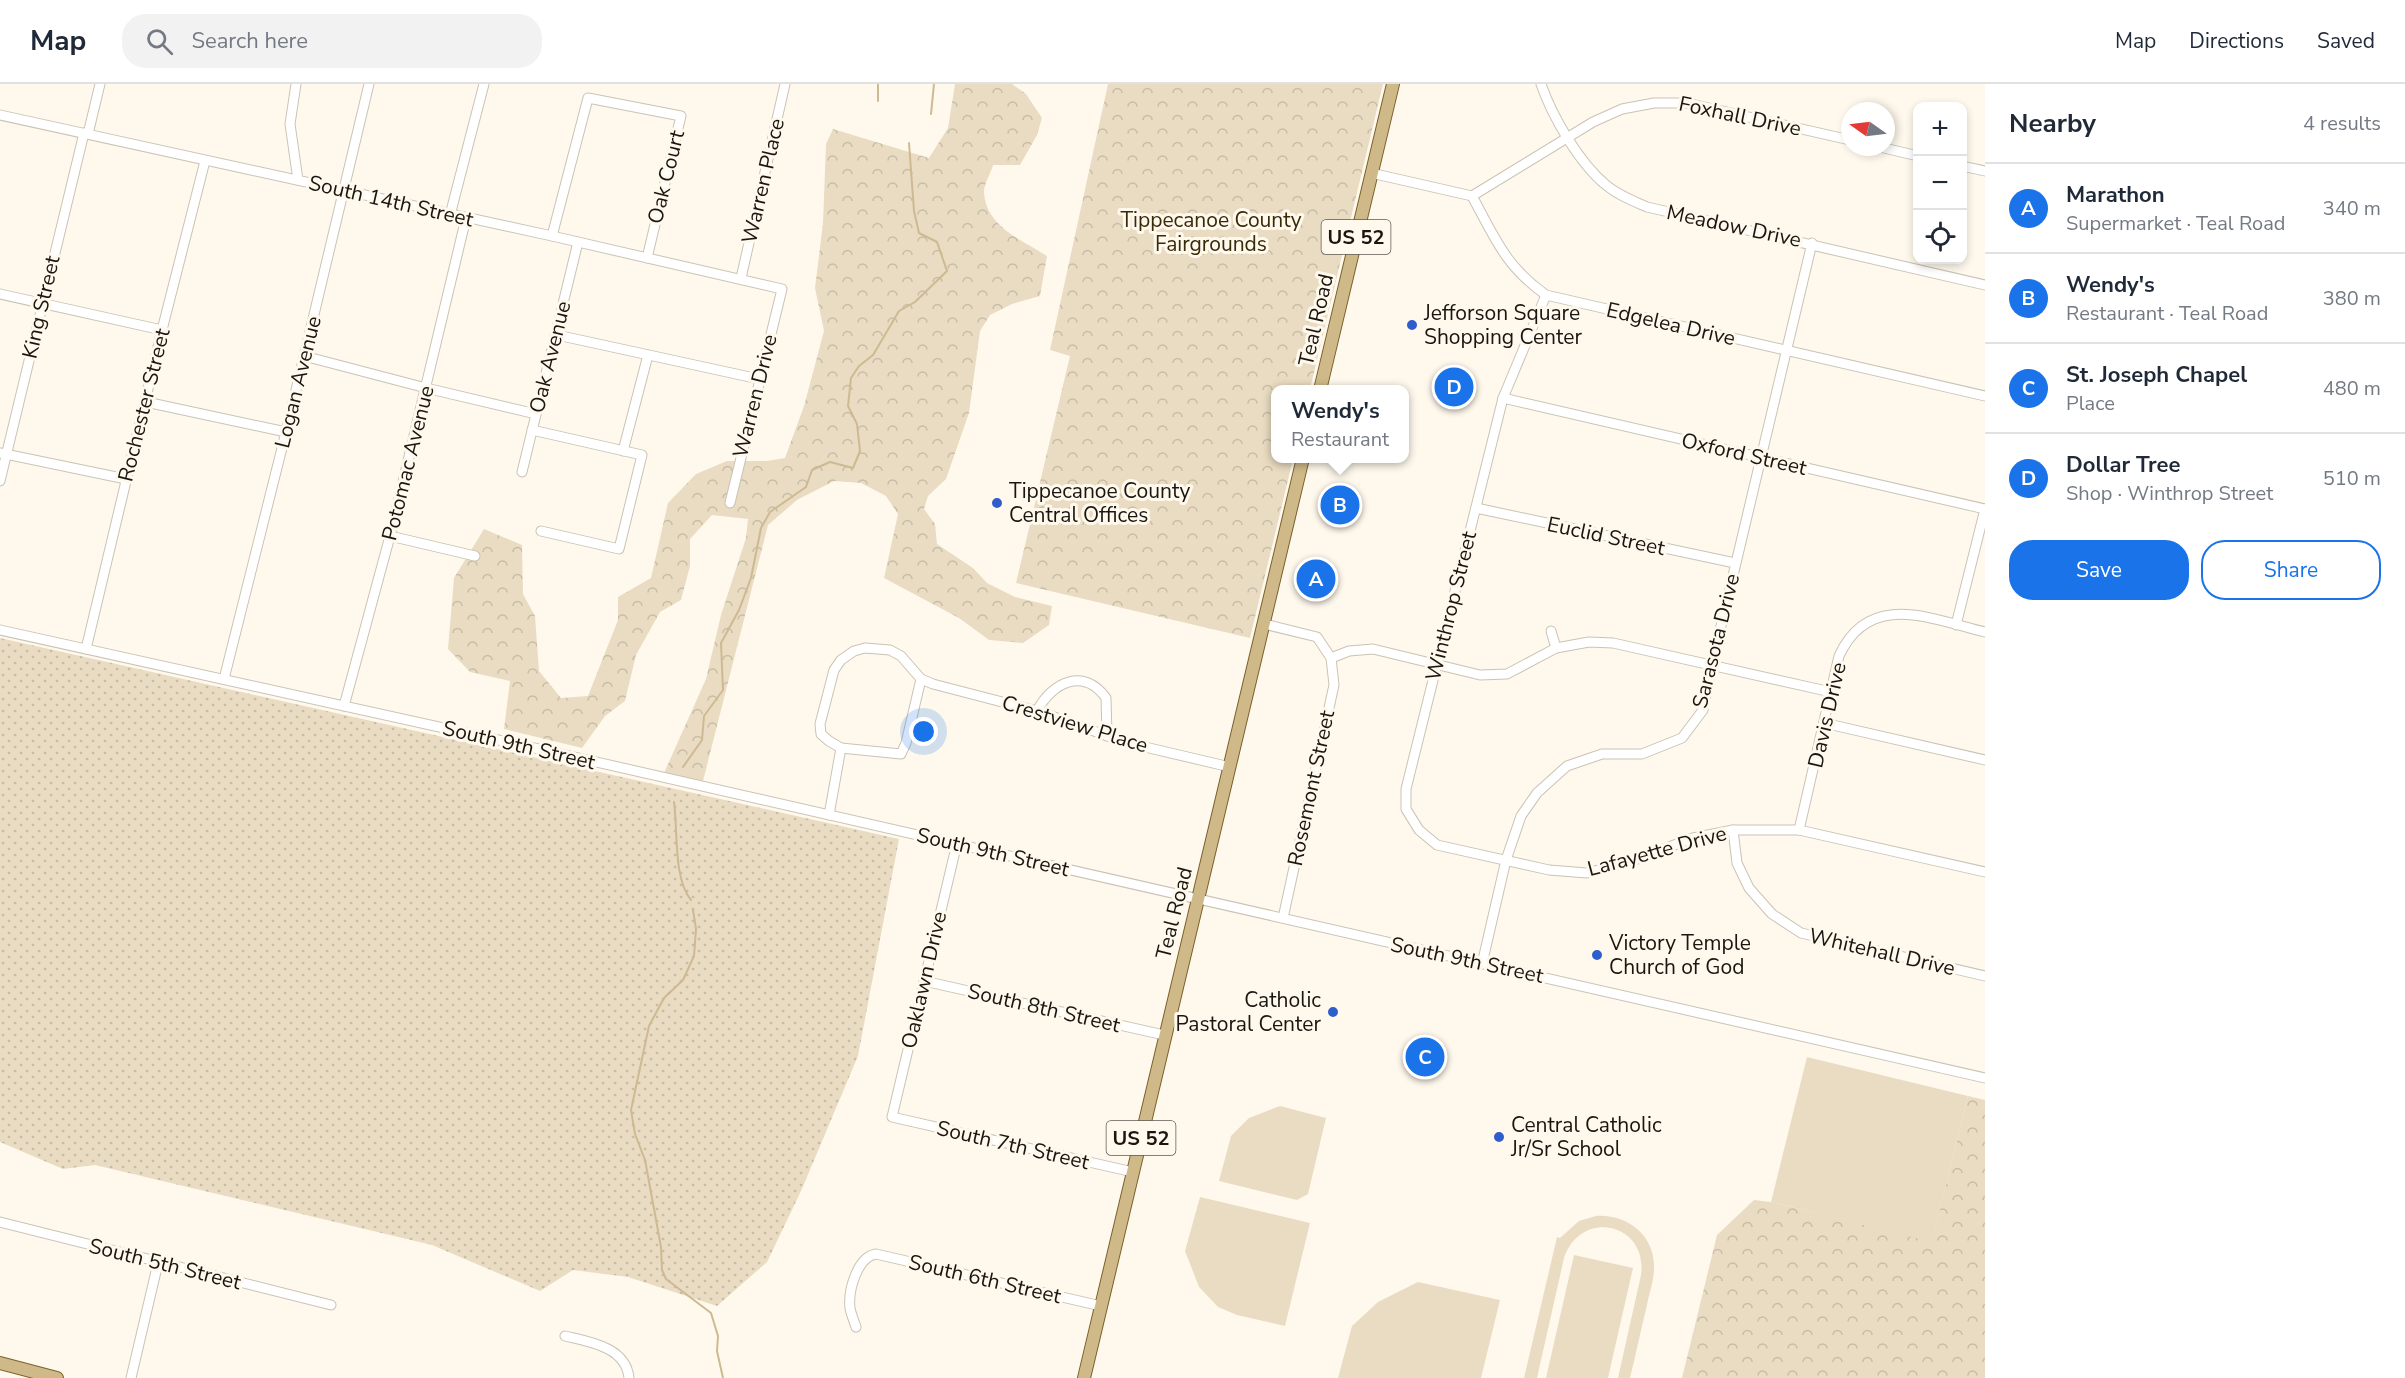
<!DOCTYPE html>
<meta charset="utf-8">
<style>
body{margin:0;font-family:"Nunito Sans",sans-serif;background:#f2f2f3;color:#1f2937}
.controls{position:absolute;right:18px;top:18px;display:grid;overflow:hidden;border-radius:12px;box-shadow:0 3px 9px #0003}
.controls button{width:54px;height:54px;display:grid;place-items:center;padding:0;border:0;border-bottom:2px solid #e0e1e3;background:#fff;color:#1f2937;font:30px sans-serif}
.compass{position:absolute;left:1841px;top:18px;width:54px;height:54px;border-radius:50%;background:#fff;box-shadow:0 3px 9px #0003;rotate:284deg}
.you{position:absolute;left:924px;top:648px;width:21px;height:21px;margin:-15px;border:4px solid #fff;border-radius:50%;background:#1a73e8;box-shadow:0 0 0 9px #1a73e833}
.badge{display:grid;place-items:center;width:39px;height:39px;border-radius:50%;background:#1a73e8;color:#fff;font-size:20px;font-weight:700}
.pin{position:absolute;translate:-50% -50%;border:3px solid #fff;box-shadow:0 2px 6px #0006}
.popup{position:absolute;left:1271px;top:301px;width:138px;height:78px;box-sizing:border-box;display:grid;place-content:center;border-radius:12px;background:#fff;filter:drop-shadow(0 2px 4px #0005);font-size:20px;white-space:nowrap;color:#747a83}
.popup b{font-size:22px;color:#1f2937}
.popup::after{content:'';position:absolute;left:50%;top:100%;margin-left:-12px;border:12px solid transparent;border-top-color:#fff}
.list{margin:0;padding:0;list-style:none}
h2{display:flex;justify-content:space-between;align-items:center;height:78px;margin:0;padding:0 24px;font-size:26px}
h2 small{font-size:20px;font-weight:400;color:#747a83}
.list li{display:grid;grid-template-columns:39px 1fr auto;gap:18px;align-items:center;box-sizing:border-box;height:90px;padding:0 24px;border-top:2px solid #e0e1e3}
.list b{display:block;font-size:22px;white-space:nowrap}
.list p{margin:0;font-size:20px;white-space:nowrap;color:#747a83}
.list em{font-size:20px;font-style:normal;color:#747a83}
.actions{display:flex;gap:12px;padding:18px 24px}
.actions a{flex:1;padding:14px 0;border:2px solid #1a73e8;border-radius:24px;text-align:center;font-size:21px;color:#1a73e8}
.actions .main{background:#1a73e8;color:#fff}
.icon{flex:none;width:33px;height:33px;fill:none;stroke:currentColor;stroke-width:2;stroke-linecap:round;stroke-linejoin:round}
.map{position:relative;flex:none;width:1985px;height:1294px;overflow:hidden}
header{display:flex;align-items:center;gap:36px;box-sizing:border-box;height:84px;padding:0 30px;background:#fff;border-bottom:2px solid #e0e1e3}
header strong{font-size:28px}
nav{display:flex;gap:33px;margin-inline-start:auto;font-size:21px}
.search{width:420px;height:54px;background:#f2f2f3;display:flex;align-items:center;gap:15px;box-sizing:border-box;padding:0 21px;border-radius:24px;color:#747a83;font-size:22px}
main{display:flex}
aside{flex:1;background:#fff}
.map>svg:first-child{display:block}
</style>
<header>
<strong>Map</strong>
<div class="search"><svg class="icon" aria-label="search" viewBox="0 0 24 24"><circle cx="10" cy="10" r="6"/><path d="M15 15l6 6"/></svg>Search here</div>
<nav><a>Map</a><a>Directions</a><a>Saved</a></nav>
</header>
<main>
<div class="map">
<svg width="1985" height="1294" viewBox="0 0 1985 1294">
<defs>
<pattern id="grass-dots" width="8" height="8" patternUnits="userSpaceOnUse" patternTransform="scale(1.5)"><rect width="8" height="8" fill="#e9dcc2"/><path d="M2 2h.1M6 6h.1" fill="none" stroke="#c7bca6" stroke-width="1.8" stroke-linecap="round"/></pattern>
<pattern id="forest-crowns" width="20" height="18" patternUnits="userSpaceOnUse" patternTransform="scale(1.5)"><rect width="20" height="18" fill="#e9dcc2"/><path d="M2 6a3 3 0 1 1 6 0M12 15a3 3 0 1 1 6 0" fill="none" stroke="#c7bca6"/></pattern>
</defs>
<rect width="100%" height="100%" fill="#fff9ed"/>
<polygon fill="url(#grass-dots)" points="0,554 899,755 858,972 801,1107 767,1178 717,1222 628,1193 573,1186 540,1207 432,1161 95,1081 63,1085 0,1058"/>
<g fill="url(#forest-crowns)">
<path d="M955,0H1012L1026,10L1042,34L1037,51L1020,81H993C991,89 984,100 984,108C986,143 1021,155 1047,172L1040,212L1012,220L990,231L980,247L969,329L946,395L928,412L924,425L935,440L937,460L973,484L987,499L1015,513L1052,522L1049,541L1023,559L989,556L959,534L884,494L898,430L886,412L861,399L834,397L797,416L768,441L703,697L664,689L706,595L721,531L746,454L748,435L712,431L690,455V482L681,516L660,528L636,571L625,617L605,632L582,664L504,645L510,597L470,588L448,565L454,494L484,445L522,461L523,510L535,532L539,587L561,614L588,612L618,536V513L651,494L668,419L696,390L727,377H767L785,374L804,322L824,247L815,204L823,139L826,60L833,45L929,74L948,44Z"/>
<polygon points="1108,0 1383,0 1310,305 1276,306 1276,374 1293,375 1250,554 1016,499 1070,272 1050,266"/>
<polygon points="1968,1012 1985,1016 1985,1294 1682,1294 1717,1151 1754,1116 1771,1118 1932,1157"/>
</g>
<g fill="#e9dcc2">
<polygon points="1807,973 1968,1012 1932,1158 1771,1118"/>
<polygon points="1280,1022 1326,1034 1308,1110 1297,1116 1219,1097 1231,1052 1249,1034"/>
<polygon points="1200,1113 1310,1139 1285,1242 1237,1231 1218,1223 1199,1203 1185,1167"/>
<path d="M1596,1132C1627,1130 1655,1151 1654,1184C1654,1197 1649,1209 1647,1221C1641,1245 1636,1270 1630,1294H1618L1641,1191C1648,1139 1581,1124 1564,1174L1537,1294H1524L1557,1153L1560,1154L1579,1137Z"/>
<polygon points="1574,1171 1633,1184 1608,1294 1546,1294"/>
<polygon points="1418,1198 1500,1216 1481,1294 1338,1294 1352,1242 1378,1218"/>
</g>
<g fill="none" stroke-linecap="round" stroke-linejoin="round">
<g stroke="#ceba92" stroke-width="2">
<polyline points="878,17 878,0"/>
<polyline points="931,30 934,0"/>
<polyline points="683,683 702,656 704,632 723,606 721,559 739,526 751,494 761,444 770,428 806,403 812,386 830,378 853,384 860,367 857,340 848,322 851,294 859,282 873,271 899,227 915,218 947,187 937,158 919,149 914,127 909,59"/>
<path d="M674,718C678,746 673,794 691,816"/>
<polyline points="693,826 696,845 694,872 683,896 664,914 649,942 631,1026 635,1050 645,1076 661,1163 662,1186 666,1195 711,1229 718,1252 717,1267 723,1294"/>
</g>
<g stroke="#cac3b5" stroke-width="11">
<g id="minor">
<polyline points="296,0 290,40 298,96"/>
<path d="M1541,0C1552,32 1579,79 1606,101C1618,111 1633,117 1647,123L1985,201"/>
<polyline points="0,31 552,152 782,205 730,419"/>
<polyline points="88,50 100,0"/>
<polyline points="1880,63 1918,72"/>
<polyline points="1962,82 1985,87"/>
<path d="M1371,89L1472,112C1495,154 1505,182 1546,211L1985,312"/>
<polyline points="1472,112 1593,38 1622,25 1654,19 1687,19 1850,56"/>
<polyline points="450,131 484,0"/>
<polyline points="552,152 588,14 681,32 647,174"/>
<polyline points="741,194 785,0"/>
<polyline points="0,210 162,246"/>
<polyline points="1546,211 1503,314 1406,705 1406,725 1419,746 1437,761 1549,786 1587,789 1629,778 1693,754 1733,746 1799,746 1985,788"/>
<polyline points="557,251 759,295"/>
<polyline points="304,272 426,304 536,330"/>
<polyline points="1503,314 1985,425"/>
<polyline points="146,318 286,348"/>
<polyline points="532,346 642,371 619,465 541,447"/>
<polyline points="623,367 648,271"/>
<polyline points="0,369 126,395"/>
<polyline points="522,388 578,158"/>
<polyline points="0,397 84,49"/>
<polyline points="1476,424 1735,479"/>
<polyline points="390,452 475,472"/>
<polyline points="1264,540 1317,553 1331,574 1349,567 1373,565 1480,591 1507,590 1556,564 1589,558 1613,559 1831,608"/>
<polyline points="1956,541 1985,425"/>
<polyline points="0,546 548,667 1985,994"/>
<polyline points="1551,547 1556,564"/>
<polyline points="86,565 162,246 205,77"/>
<polyline points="224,595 286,348 369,0"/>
<polyline points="344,622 390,452 466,134"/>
<path d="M1037,627C1052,598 1084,583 1106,614L1107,652"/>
<polyline points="1824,639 1985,676"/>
<polyline points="841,664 901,670 906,659 921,595"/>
<polyline points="829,731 841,664 829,657 821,650 820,640 834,586 841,576 854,567 865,564 890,566 901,572 921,595 933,600 1037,627 1128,659 1230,683"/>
<polyline points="1733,746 1737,779 1749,804 1772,830 1801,849 1985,892"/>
<path d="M1799,746L1839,572C1869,506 1931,535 1985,548"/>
<polyline points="957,759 892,1033 1133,1088"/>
<polyline points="1283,834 1334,601 1331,574"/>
<polyline points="1482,880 1506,776 1521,732 1537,709 1567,682 1602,670 1642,670 1682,654 1703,626 1712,580 1812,159"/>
<polyline points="924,897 1164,951"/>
<polyline points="0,1138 331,1221"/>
<path d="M856,1243C854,1237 851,1230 850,1224C848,1207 857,1173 876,1170L1101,1222"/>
<path d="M565,1252C590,1258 626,1263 629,1294"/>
<polyline points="131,1294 158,1179"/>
</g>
</g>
<g stroke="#7a612b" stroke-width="14">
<g id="major">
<polyline points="1320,306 1393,0"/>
<polyline points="0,1279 57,1294"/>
<polyline points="1084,1294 1303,374"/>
</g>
</g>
<use href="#minor" stroke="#fff" stroke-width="9"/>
<use href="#major" stroke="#cfb988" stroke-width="12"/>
</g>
<g fill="#305dcc" stroke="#fff9ed" stroke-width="2">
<circle cx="1412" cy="241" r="6"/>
<circle cx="997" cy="419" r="6"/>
<circle cx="1597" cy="871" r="6"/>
<circle cx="1333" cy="928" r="6"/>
<circle cx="1499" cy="1053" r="6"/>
</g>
<g text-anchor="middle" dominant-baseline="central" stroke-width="6" stroke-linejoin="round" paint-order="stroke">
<g fill="#fff9ed" stroke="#5e5a53" stroke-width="1.5">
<rect x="1321.5" y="136" width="69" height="34" rx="4.5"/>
<rect x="1106.5" y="1037" width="69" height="34" rx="4.5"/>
</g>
<g font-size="20" font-weight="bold" fill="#191611">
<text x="1356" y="153">US 52</text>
<text x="1141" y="1054">US 52</text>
</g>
<g font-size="21" fill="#191611" stroke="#fff9ed">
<text transform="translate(1740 32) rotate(12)">Foxhall Drive</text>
<text transform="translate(666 93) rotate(-76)">Oak Court</text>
<text transform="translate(763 97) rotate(-77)">Warren Place</text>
<text transform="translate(391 117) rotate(13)">South 14th Street</text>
<text transform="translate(1734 142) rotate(12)">Meadow Drive</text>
<text transform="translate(41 223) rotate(-77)">King Street</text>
<text transform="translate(1316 236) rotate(-77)">Teal Road</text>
<text transform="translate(1671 240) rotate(13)">Edgelea Drive</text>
<text transform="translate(550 273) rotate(-76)">Oak Avenue</text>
<text transform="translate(298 298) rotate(-76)">Logan Avenue</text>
<text transform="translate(755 312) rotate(-76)">Warren Drive</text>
<text transform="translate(144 321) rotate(-76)">Rochester Street</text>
<text transform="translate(1744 370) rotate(13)">Oxford Street</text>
<text transform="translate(408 379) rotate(-76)">Potomac Avenue</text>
<text transform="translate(1606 452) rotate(12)">Euclid Street</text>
<text transform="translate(1451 522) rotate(-76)">Winthrop Street</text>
<text transform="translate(1716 557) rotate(-76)">Sarasota Drive</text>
<text transform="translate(1827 631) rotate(-77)">Davis Drive</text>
<text transform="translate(1075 640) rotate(17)">Crestview Place</text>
<text transform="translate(519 661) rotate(13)">South 9th Street</text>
<text transform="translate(1311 704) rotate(-78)">Rosemont Street</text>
<text transform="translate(1657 767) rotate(-15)">Lafayette Drive</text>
<text transform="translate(993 768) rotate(13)">South 9th Street</text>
<text transform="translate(1174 829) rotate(-76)">Teal Road</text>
<text transform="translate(1882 868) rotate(13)">Whitehall Drive</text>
<text transform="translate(1467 876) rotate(12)">South 9th Street</text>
<text transform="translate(924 896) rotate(-77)">Oaklawn Drive</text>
<text transform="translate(1044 924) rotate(13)">South 8th Street</text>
<text transform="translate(1013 1061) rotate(13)">South 7th Street</text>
<text transform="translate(165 1180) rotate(14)">South 5th Street</text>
<text transform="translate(985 1195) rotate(13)">South 6th Street</text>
</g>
<g font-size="21" fill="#392a08" stroke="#fff9ed">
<text x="1211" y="136">Tippecanoe County<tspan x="1211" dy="24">Fairgrounds</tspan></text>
</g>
<g font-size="21" fill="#191611" stroke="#fff9ed" text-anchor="start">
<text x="1424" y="229">Jefforson Square<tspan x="1424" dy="24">Shopping Center</tspan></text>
<text x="1009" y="407">Tippecanoe County<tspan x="1009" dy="24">Central Offices</tspan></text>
<text x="1609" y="859">Victory Temple<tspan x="1609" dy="24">Church of God</tspan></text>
<text x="1321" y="916" text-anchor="end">Catholic<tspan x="1321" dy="24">Pastoral Center</tspan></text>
<text x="1511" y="1041">Central Catholic<tspan x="1511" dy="24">Jr/Sr School</tspan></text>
</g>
</g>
</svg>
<div class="controls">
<button>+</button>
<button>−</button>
<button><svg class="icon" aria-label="locate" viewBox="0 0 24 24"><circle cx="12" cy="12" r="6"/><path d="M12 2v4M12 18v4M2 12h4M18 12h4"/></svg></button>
</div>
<svg class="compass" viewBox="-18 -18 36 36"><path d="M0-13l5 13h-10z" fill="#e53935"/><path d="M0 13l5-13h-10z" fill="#747a83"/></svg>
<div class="you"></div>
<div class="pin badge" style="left:1316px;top:495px">A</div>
<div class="pin badge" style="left:1340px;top:421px">B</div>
<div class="popup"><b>Wendy's</b>Restaurant</div>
<div class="pin badge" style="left:1425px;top:973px">C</div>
<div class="pin badge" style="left:1454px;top:303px">D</div>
</div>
<aside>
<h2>Nearby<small>4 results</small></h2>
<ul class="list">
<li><span class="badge">A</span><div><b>Marathon</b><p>Supermarket · Teal Road</p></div><em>340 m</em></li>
<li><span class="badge">B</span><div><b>Wendy's</b><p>Restaurant · Teal Road</p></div><em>380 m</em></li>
<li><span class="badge">C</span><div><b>St. Joseph Chapel</b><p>Place</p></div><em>480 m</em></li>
<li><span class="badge">D</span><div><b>Dollar Tree</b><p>Shop · Winthrop Street</p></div><em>510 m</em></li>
</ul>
<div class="actions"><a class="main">Save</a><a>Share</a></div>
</aside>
</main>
